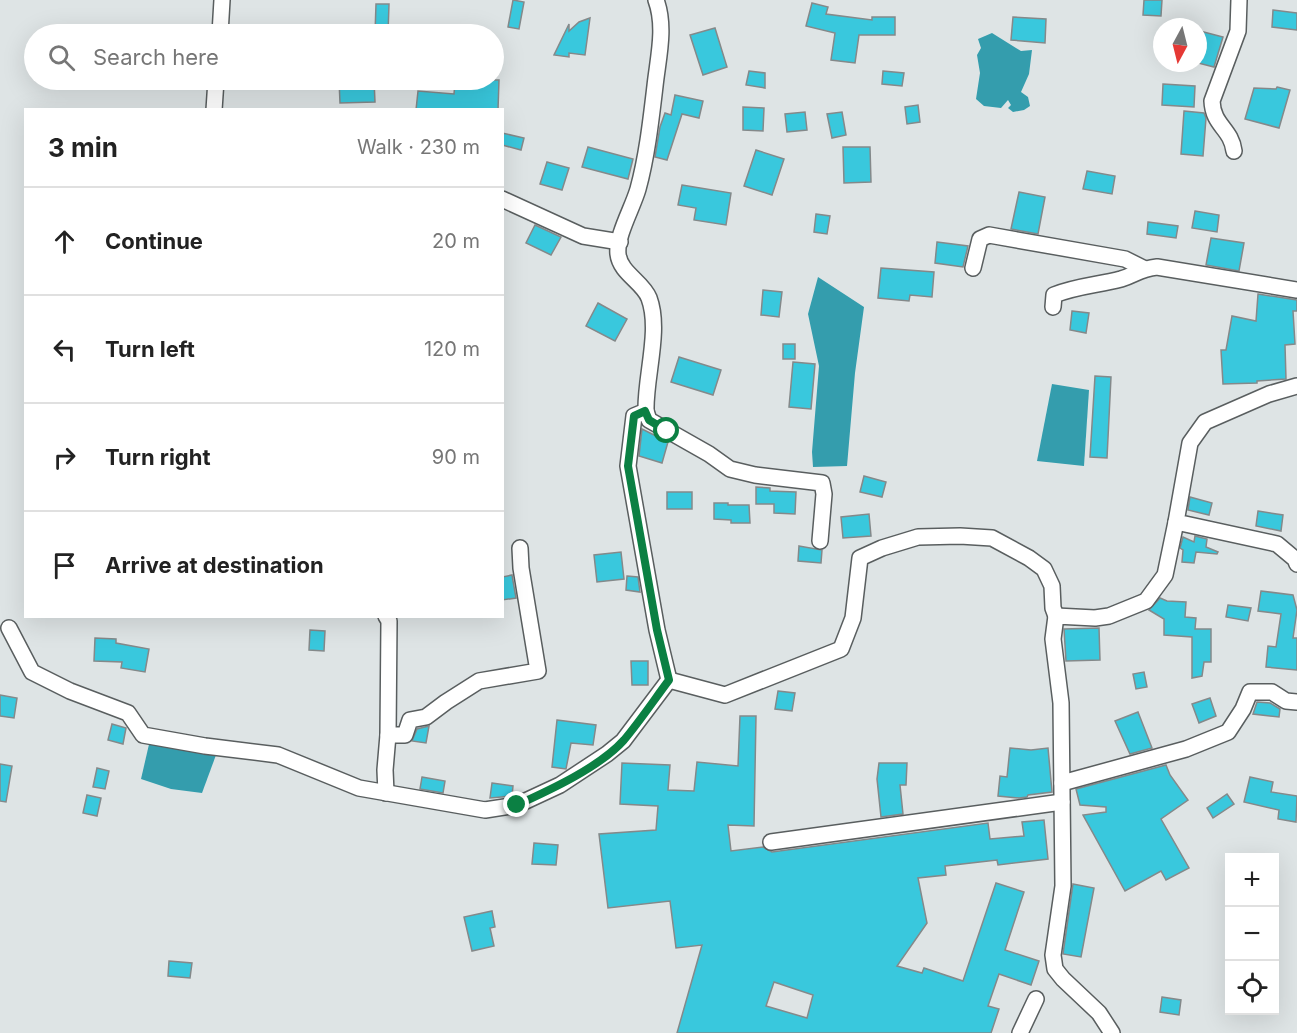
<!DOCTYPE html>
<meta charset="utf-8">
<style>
body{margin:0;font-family:Inter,sans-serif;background:#f2f2f2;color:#222}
.controls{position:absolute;right:18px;bottom:18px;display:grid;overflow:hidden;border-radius:0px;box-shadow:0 6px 24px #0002}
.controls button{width:54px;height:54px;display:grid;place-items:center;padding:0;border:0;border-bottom:2px solid #e0e0e0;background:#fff;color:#222;font:30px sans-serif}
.compass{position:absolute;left:1153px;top:18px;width:54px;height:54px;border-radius:50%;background:#fff;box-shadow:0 6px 24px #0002;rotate:187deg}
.stop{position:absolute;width:18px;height:18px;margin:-14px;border:4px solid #0b8043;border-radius:50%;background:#fff}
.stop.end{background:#0b8043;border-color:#fff;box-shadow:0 2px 6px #0008}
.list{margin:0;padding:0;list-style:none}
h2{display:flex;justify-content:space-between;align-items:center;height:78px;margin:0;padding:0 24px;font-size:26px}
h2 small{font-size:20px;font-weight:400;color:#767676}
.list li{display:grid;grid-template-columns:39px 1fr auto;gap:18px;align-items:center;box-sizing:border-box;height:108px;padding:0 24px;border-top:2px solid #e0e0e0}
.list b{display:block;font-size:22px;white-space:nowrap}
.list em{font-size:20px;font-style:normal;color:#767676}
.icon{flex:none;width:33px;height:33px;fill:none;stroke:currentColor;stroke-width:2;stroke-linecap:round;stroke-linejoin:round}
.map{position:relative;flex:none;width:1297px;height:1033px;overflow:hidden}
.search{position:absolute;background:#fff;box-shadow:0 6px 24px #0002;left:24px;top:24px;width:480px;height:66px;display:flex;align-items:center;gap:15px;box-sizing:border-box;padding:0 21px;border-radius:33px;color:#767676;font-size:22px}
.panel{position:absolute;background:#fff;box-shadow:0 6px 24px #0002;left:24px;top:108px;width:480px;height:510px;border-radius:0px}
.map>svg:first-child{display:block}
</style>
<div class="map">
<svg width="1297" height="1033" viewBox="0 0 1297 1033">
<rect width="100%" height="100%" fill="#dee4e5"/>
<g fill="#349dad">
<polygon points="992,33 1021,51 1032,50 1029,74 1021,92 1028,97 1030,106 1024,110 1013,112 1008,108 1011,105 1008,100 1001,108 984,106 976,99 980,73 977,55 981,48 978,39"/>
<polygon points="818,277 864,307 855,373 847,466 813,467 812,452 819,366 808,314"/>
<polygon points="1052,384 1089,390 1084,466 1037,461"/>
<polygon points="150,740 216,755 202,793 171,789 141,779"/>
</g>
<g fill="#39c8dd" stroke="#84898a" stroke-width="1.5" fill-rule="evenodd">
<polygon points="513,0 524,2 519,29 508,27"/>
<polygon points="1144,0 1162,0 1161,16 1143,15"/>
<polygon points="812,3 828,7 826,14 872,20 872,17 895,17 895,35 859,35 855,63 831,60 835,33 806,26"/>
<polygon points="376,4 389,4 388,34 375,34"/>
<polygon points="1273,10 1297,13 1297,30 1272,27"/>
<polygon points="1013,17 1046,19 1045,43 1011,40"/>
<polygon points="590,18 585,55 569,53 569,57 554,55 569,24 569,31 579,22"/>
<polygon points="715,28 727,67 703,75 690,35"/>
<polygon points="1200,31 1223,37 1214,67 1198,63"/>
<polygon points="749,71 765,73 765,88 746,85"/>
<polygon points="883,71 904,73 902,86 882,84"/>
<polygon points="339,80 374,80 375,102 340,103"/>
<polygon points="476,80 499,80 498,110 416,110 418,91 454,94 455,82 475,84"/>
<polygon points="1163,84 1195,86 1194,107 1162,105"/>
<polygon points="1277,87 1290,90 1279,128 1245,119 1254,88 1276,89"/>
<polygon points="675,95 703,101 699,118 682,114 667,160 655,157 660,127 665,113 671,115"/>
<polygon points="918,105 920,122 907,124 905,107"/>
<polygon points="743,107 764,108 763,131 743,130"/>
<polygon points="1184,111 1204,113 1206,118 1203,156 1181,154"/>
<polygon points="805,112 807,130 787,132 785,114"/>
<polygon points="842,112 846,135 832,138 827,114"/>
<polygon points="502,133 524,138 521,150 502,145"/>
<polygon points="588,147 633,159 628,179 582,167"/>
<polygon points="843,147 870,147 871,182 844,183"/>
<polygon points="756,150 784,159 772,195 744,186"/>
<polygon points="547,162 569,168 562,190 540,184"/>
<polygon points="1087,171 1115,176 1112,194 1083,189"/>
<polygon points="682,185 731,193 726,225 694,220 696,208 678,205"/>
<polygon points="1019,192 1045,197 1038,234 1011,229"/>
<polygon points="1195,211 1219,215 1217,232 1192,228"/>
<polygon points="816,214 830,216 827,234 814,232"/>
<polygon points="1148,222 1178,226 1176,238 1147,234"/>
<polygon points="535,225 561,237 551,255 526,243"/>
<polygon points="1211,238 1244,243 1239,271 1206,265"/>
<polygon points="937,242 968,246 963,267 935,263"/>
<polygon points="881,268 934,272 932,297 910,295 909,301 878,298"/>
<polygon points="763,290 782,292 779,317 761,315"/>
<polygon points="1258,294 1297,300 1297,311 1293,311 1295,344 1285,345 1286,379 1257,381 1257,383 1223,384 1221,350 1226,350 1232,316 1256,321"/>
<polygon points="598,303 627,319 615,341 586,326"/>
<polygon points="1072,311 1089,313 1086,333 1070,330"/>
<rect x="783" y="344" width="12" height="15"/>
<polygon points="679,357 721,370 713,395 671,382"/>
<polygon points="793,362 815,364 811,409 789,407"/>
<polygon points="1095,376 1111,377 1107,458 1090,457"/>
<polygon points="642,429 668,442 662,463 639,456"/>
<polygon points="864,476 886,482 882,497 860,492"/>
<polygon points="756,487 770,488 770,491 796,492 795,514 774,513 774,504 756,504"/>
<rect x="667" y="492" width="25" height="17"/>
<polygon points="1190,497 1212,503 1209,515 1188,510"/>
<polygon points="714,503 728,503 728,505 749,505 750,523 731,523 731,520 714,519"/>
<polygon points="1258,511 1283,515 1281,531 1256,526"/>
<polygon points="869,514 871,536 843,538 841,517"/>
<polygon points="1195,536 1207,539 1206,547 1218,552 1217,554 1196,552 1194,563 1182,562 1183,550 1180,548 1183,537 1194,542"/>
<polygon points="799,546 822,550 821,563 798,561"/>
<polygon points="621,552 624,579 597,582 594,555"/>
<polygon points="512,575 516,598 502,600 502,577"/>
<polygon points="627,576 638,577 640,592 626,590"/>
<polygon points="1261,591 1293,595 1297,610 1293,638 1297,638 1297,670 1266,667 1268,646 1276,647 1281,614 1258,611"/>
<polygon points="1160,598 1167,601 1186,602 1185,617 1196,618 1195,629 1211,629 1211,662 1204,662 1202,676 1192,678 1192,637 1164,635 1164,619 1149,610"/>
<polygon points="1228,605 1251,608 1248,621 1226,617"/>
<polygon points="1099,628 1100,660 1066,661 1064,629"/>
<polygon points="310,630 325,631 324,651 309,650"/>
<polygon points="95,638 116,639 116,643 149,649 145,672 121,668 122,662 94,661"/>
<polygon points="631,661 648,661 648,685 632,685"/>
<polygon points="1144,672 1147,687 1136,689 1133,674"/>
<polygon points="778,691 795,693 792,711 775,709"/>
<polygon points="0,695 17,698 14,718 0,716"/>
<polygon points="1210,698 1216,716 1199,723 1192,704"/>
<polygon points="1257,702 1270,703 1280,709 1279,717 1253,714"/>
<polygon points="1138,712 1152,748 1130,754 1115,721"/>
<path d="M740,716H756L754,826L728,825L731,851L763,847L772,852L988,823L990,839L1024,836L1022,822L1044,820L1048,859L998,865L997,860L945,866L946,875L918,878L927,923L897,966L922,973L924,968L963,981L996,883L1024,892L1005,950L1039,961L1031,985L999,974L988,1006L999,1009L991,1033H677L702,945L676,948L670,901L608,908L599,834L656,830L658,806L620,804L622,763L670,765L668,790L694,791L697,762L738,766ZM774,982L813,995L807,1018L766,1006Z"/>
<polygon points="557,720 596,725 593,745 571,743 566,769 552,767"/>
<polygon points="112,724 126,728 123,744 108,740"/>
<polygon points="429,726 426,743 412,741 417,729"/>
<polygon points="1010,748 1031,750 1048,748 1052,792 1028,795 1027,797 1019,798 998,796 1000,776 1007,777"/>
<polygon points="879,763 907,763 906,785 900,785 903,814 881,817 877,779"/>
<polygon points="0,764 12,766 6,802 0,801"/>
<polygon points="1166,765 1170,775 1188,800 1161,819 1189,868 1166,880 1161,871 1125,891 1083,815 1106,812 1106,807 1080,805 1076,789"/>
<polygon points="97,768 109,771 105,789 93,787"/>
<polygon points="422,777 445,781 443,793 420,789"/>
<polygon points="1250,777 1273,782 1271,792 1297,796 1296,822 1278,819 1279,810 1244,802"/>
<polygon points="492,783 513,786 512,796 490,798"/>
<polygon points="1227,794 1234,804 1213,818 1207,808"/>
<polygon points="87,795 101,798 97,816 83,813"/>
<polygon points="534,843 558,845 556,865 532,864"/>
<polygon points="1073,884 1094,888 1081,957 1063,954"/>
<polygon points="492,911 495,927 490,928 494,946 472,951 464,917"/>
<polygon points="169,961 192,963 190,978 168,976"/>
<polygon points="1162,997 1181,1000 1179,1015 1160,1012"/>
</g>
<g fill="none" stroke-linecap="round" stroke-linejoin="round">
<g stroke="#595e5f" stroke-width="18">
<g id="street">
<path d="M656,0C666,27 658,58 655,86C651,120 647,156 638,189C633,207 616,236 618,254C620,273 643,282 649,298C661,330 645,377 646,411L634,416L628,466L657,630L669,680"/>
<polyline points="220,34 222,0"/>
<polyline points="214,110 216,80"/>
<path d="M1234,151C1231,128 1213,126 1212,101L1238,31L1239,0"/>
<polyline points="502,199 583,236 620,242"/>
<polyline points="973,268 980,239 989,235 1125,259 1143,268"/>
<path d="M1053,307L1054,295C1076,286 1098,285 1121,279C1135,275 1139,269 1157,267L1297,290"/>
<polyline points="1297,386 1269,394 1205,422 1190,443 1176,522 1277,544 1295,559 1297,564"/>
<polyline points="646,411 649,420 709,454 730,469 755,475 822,483 824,494 820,541"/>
<polyline points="386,616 389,621 388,735 385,770 386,793"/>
<polyline points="9,628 32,672 70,691 128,713 143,735 205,746 278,755 359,788 485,810 517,805 560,785 607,754 623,741 669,680"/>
<polyline points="669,680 725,695 841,649 853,618 860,558 882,548 918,537 960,536 992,538 1029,558 1044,569 1052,586 1053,608 1056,616"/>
<polyline points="388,735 405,735 410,720 426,717 446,702 479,681 538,671 521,568 520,548"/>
<polyline points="1062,783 1186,749 1228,732 1243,709 1250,692 1272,692 1286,701 1297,702"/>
<polyline points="771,842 1062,802"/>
<polyline points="1020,1033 1036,999"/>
<polyline points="1112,1033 1099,1013 1063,979 1055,969 1053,955 1063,886 1061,703 1053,639 1056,616 1095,618 1109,616 1146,601 1165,575 1176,522"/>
</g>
</g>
<use href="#street" stroke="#fff" stroke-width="15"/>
</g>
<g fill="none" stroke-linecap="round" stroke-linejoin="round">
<path stroke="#0b8043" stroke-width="8" d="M517,805C550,790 600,767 624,740C640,721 654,700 669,680L657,630L628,466L634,416L645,411L649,420L667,431"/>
</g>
</svg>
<div class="controls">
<button>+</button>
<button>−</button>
<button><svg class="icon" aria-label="locate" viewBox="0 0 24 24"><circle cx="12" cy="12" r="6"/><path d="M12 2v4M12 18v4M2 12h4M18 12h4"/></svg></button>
</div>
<svg class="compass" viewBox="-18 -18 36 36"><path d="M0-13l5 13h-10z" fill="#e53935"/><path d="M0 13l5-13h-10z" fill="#767676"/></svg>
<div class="stop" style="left:667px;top:431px"></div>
<div class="stop end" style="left:517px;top:805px"></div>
<div class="search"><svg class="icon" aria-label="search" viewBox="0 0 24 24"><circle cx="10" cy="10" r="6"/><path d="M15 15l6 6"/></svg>Search here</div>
<section class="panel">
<h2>3 min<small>Walk · 230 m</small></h2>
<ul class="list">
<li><svg class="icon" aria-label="ahead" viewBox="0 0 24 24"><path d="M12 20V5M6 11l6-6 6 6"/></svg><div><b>Continue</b></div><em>20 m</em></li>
<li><svg class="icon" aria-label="left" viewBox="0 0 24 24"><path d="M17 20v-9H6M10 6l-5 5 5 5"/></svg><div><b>Turn left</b></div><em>120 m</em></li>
<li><svg class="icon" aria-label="right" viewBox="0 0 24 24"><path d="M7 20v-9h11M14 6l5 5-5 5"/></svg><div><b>Turn right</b></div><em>90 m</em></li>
<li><svg class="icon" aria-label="arrive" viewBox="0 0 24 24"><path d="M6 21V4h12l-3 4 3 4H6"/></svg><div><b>Arrive at destination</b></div></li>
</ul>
</section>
</div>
